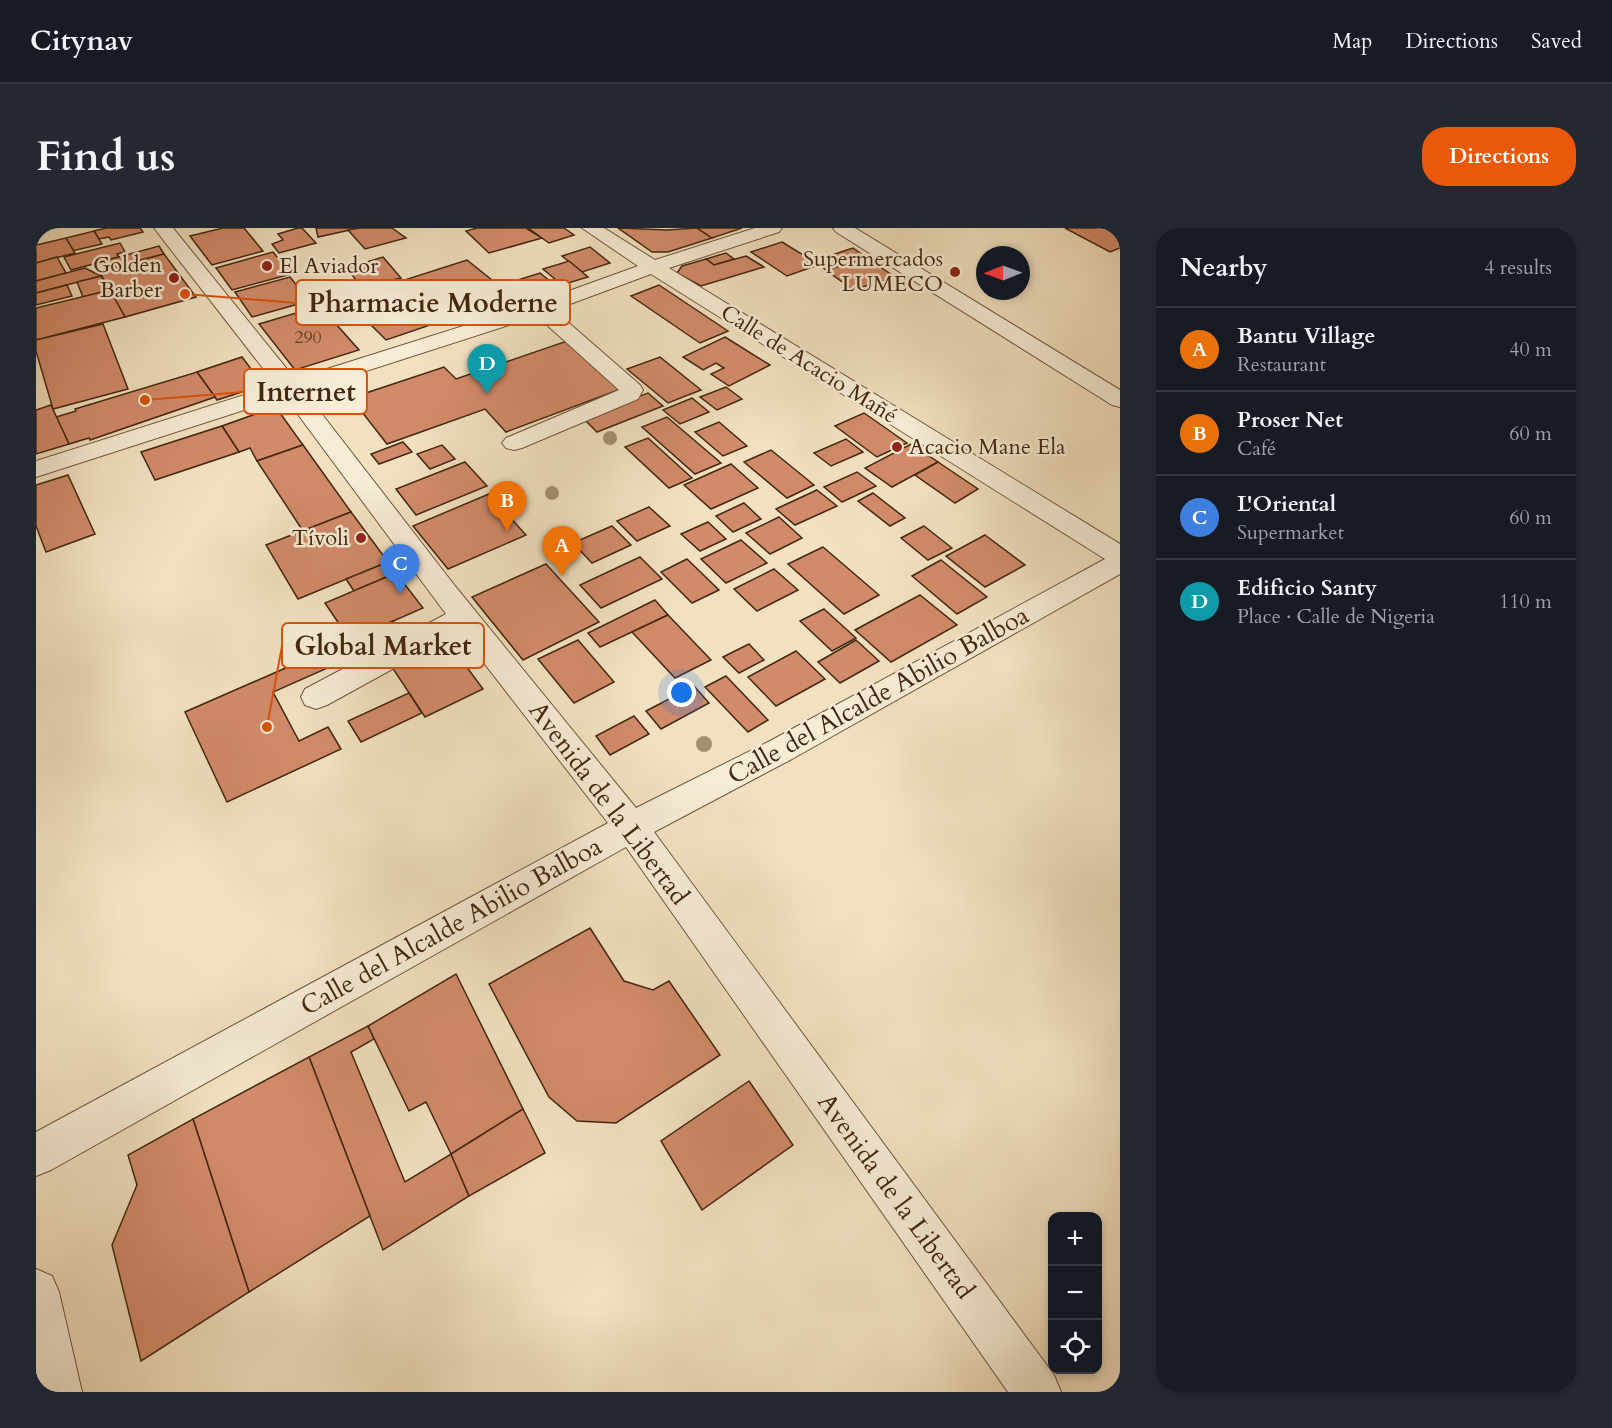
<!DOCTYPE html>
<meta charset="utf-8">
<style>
body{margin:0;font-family:Cardo,serif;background:#242831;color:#f1f3f6}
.controls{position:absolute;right:18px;bottom:18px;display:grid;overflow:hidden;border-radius:12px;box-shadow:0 3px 9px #0003}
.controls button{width:54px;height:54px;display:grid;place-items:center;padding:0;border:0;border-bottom:2px solid #363941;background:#171b24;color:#f1f3f6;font:30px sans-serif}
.compass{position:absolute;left:940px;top:18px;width:54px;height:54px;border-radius:50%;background:#171b24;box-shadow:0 3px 9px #0003;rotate:269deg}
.you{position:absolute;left:646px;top:465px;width:21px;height:21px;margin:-15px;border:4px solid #fff;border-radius:50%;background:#1a73e8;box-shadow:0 0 0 9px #1a73e833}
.badge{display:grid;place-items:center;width:39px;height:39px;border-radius:50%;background:#ea580c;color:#fff;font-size:20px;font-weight:700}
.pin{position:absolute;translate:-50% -50px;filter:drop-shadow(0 2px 3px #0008)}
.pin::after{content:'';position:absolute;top:32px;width:21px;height:18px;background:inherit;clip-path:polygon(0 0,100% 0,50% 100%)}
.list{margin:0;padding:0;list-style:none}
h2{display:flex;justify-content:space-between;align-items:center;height:78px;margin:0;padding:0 24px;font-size:26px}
h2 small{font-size:20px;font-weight:400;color:#9ea1a6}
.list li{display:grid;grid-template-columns:39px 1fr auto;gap:18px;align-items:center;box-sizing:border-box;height:84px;padding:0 24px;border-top:2px solid #363941}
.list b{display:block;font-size:22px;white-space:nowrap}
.list p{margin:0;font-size:20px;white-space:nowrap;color:#9ea1a6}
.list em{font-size:20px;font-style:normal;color:#9ea1a6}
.icon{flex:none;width:33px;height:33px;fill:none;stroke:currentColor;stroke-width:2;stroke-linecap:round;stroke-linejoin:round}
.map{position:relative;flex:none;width:1084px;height:1164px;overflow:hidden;border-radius:24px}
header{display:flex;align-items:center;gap:36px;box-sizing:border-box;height:84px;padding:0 30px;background:#171b24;border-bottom:2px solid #363941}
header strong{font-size:28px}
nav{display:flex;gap:33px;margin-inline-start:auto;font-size:21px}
.intro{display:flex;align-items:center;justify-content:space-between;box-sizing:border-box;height:144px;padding:0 36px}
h1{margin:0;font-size:42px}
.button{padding:15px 27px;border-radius:24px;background:#ea580c;color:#fff;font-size:21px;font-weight:700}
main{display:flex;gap:36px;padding:0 36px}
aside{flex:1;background:#171b24;border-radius:24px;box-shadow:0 3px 9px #0003}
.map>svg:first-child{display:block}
</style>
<header>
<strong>Citynav</strong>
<nav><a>Map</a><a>Directions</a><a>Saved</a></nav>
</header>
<div class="intro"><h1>Find us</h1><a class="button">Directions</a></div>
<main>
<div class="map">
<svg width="1084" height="1164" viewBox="0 0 1084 1164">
<rect width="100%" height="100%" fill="#f2e1c0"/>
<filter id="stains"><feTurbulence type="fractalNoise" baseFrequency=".00333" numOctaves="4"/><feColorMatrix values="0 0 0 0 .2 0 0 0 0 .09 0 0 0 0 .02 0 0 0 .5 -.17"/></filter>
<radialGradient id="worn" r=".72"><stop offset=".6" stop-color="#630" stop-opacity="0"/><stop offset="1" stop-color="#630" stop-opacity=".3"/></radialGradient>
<g fill="#d28b6a" stroke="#43270e" stroke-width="1.5">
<polygon points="70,0 104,0 107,4 75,12 73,9 63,11 58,3"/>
<polygon points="187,0 208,0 227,23 176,37 154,8"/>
<polygon points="262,0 266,0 280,15 243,25 236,16 247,12 242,6"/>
<polygon points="280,0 323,0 282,9"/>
<polygon points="324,0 356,0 370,10 329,21 312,2"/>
<polygon points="441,0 490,0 506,10 453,25 430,3"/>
<polygon points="492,0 528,0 538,7 513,15"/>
<polygon points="582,0 631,2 661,0 676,10 632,24 616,24"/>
<polygon points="661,0 706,0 676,10"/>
<polygon points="1029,0 1084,0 1084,20 1074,24"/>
<polygon points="58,3 66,16 36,23 30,10"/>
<polygon points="30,10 39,25 0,35 0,17"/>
<polygon points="746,14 777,33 782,37 751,48 715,24"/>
<polygon points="84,15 89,24 81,26 83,29 35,42 28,29"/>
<polygon points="123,18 128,26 72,41 68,33"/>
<polygon points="554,19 574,35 546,44 526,28"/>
<polygon points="817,20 831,30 790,42 777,33"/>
<polygon points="237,24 255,46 196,62 180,40"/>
<polygon points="690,25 698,31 678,37 670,31"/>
<polygon points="128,26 160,69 89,89 63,43"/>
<polygon points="710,28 728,39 665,58 641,45 646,38 670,31 678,37"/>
<polygon points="21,29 30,45 0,53 0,35"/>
<polygon points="347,29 365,50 325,59 311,40"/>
<polygon points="831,30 859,49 817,62 790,42"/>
<polygon points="431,32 477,69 350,112 309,71"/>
<polygon points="533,33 552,49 526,57 507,41"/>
<polygon points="49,40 65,48 0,65 0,53"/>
<polygon points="504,45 520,58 487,68 472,55"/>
<polygon points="65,48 74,62 47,69 41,54"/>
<polygon points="254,49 273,73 216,89 199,64"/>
<polygon points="31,57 36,68 0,77 0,65"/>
<polygon points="623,57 692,103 664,115 595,68"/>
<polygon points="74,62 89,89 0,112 0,80"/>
<polygon points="284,78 323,122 259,142 223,96"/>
<polygon points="67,96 92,161 17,181 0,123 0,112"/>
<polygon points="689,109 734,137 693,158 675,146 688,140 680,135 667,142 647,129"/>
<polygon points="531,113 585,161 470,204 449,181 351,216 315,170 408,139 420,151"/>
<polygon points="206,129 222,150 212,162 181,172 161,144"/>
<polygon points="624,129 665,162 632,175 591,141"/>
<polygon points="161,144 179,169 54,212 53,210 33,216 20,189 40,183 39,181"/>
<polygon points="690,159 706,171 681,182 664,169"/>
<polygon points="612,165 627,178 561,204 547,190"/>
<polygon points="656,170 673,184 644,196 627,182"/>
<polygon points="15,177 33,216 0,226 0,182"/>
<polygon points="228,183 244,185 267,217 221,233 214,220 203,224 186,198"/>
<polygon points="828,185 871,215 841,229 799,198"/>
<polygon points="631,189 685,235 659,246 606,199"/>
<polygon points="683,194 711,218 687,228 659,204"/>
<polygon points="186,198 203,224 119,252 105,224"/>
<polygon points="612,210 656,250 633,260 589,219"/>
<polygon points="810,211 827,224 795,238 778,225"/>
<polygon points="367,214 376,224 343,236 335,226"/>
<polygon points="875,216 902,234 856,259 829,240"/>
<polygon points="267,217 315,284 267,303 221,233"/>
<polygon points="406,217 419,231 394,241 381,226"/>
<polygon points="735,222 778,257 751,270 708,234"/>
<polygon points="429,234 451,258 380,287 360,261"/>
<polygon points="902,234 942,261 919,275 879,247"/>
<polygon points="695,236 722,260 675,281 648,257"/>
<polygon points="821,244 840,258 806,274 788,259"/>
<polygon points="32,247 59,306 10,324 0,298 0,257"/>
<polygon points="781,262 801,278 759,297 740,281"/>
<polygon points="837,265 869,290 854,298 822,273"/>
<polygon points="453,266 490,307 412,341 377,298"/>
<polygon points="708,275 725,291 697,304 680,288"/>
<polygon points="613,279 634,298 601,313 581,293"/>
<polygon points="315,284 352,334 262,371 230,317"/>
<polygon points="743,289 766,310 734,326 710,305"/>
<polygon points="672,294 690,311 664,323 645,306"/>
<polygon points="576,298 595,317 556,335 537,315"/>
<polygon points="888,298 916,320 892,332 865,310"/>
<polygon points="949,307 989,337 949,359 910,328"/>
<polygon points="705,312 731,335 690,355 665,331"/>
<polygon points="787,319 843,367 808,386 752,336"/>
<polygon points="604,329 626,351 565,380 544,357"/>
<polygon points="651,331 683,362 656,375 625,344"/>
<polygon points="905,332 951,369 921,386 876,348"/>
<polygon points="352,334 360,345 318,363 310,351"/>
<polygon points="510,336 563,394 487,432 436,369"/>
<polygon points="738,341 762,362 721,383 698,361"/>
<polygon points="360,345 387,380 314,412 289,375"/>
<polygon points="884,367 921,397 855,434 819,402"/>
<polygon points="619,372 632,387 564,419 552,405"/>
<polygon points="788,381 820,410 796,423 764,393"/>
<polygon points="632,387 675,432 639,450 596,404"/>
<polygon points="357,393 366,407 237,464 263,513 292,499 305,521 191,574 149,484"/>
<polygon points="410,411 447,461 389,489 354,436"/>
<polygon points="542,412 578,454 538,475 502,431"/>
<polygon points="820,412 843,433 804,455 782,434"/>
<polygon points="713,416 728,432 703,445 687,429"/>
<polygon points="760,423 789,451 740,478 712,449"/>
<polygon points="690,448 732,492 712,504 669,459"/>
<polygon points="658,458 673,475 625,501 610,483"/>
<polygon points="373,465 386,485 325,514 312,493"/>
<polygon points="598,488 613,506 574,527 560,508"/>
<polygon points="554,700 588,753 617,762 633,753 684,827 580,895 541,893 513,869 453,756"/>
<polygon points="420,746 487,881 415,926 390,874 373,883 332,798"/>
<polygon points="332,798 338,811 315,824 369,954 415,926 433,968 347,1022 273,829"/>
<polygon points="273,829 334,988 213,1064 157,891"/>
<polygon points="713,853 757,917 666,982 625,913"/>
<polygon points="487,881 509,925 433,968 415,926"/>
<polygon points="157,891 213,1064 105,1133 76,1017 101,957 92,927"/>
</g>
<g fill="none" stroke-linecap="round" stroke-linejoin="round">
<g stroke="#6f563a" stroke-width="2">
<g id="minor">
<path d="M118,0H137L259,151L497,76L602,38L546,0H568L619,32L719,0H746L743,4L633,40L1084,316V346L756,531L618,604L1018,1147L1025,1164H972L590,619L15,942L0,948V904L572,595L424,404L291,477L280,481L269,477L265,469L269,461L410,386L249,169L0,249V233L240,157ZM615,46L1069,331L734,513L600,580L419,358L268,163L501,88L583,162L470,210L466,215L470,220L478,222L486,220L602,171L607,162L604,157L518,82Z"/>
<polygon points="797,0 819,0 1084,162 1084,179 1076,177 800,4"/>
<polygon points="0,1041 16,1048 23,1064 46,1164 0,1164"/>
</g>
</g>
<use href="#minor" fill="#f7ecd6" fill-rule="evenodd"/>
</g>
<g fill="#a29071">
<circle cx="574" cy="210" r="7"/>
<circle cx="516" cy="265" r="7"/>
<circle cx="668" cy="516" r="8"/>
</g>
<g fill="#8f2418" stroke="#f7ecd6" stroke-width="2">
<circle cx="231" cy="38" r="6"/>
<circle cx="919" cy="44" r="6"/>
<circle cx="138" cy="50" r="6"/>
<circle cx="861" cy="219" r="6"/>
<circle cx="325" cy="310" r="6"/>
</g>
<g text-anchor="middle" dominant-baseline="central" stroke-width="5" stroke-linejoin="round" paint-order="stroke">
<g font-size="18" fill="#674025">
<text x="272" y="109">290</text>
</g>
<g font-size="22" fill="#43270e" stroke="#f7ecd6" text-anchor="end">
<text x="907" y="31">Supermercados<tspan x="907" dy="25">LUMECO</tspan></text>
<text x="126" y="37">Golden<tspan x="126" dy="25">Barber</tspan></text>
<text x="243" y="38" text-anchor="start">El Aviador</text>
<text x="873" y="219" text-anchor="start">Acacio Mane Ela</text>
<text x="313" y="310">Tívoli</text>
</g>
<g font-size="22" fill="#43270e" stroke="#f7ecd6">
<text transform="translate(773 136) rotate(32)">Calle de Acacio Mañé</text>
</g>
<g font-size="26" fill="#43270e" stroke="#f7ecd6">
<text transform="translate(842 467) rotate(-29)">Calle del Alcalde Abilio Balboa</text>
<text transform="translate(573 575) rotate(53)">Avenida de la Libertad</text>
<text transform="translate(415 698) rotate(-29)">Calle del Alcalde Abilio Balboa</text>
<text transform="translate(860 968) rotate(54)">Avenida de la Libertad</text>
</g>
</g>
<path fill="none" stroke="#d8540c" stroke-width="2" d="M149 66L260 75M109 172L208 164M231 499L246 418"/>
<g fill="#d8540c" stroke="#f7ecd6" stroke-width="2">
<circle cx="149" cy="66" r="6"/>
<circle cx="109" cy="172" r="6"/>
<circle cx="231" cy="499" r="6"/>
</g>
<g fill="#f7ecd6" stroke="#d8540c" stroke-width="2">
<rect x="260" y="52" width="274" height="45" rx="6"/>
<rect x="208" y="141" width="123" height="45" rx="6"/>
<rect x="246" y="395" width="202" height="45" rx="6"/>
</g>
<g font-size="27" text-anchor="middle" font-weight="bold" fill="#43270e">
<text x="397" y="84">Pharmacie Moderne</text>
<text x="270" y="173">Internet</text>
<text x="347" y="427">Global Market</text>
</g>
<rect width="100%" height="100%" filter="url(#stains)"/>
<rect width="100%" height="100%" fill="url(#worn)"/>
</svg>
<div class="controls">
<button>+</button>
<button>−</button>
<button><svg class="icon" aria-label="locate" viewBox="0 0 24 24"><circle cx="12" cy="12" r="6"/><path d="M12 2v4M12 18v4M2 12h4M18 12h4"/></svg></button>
</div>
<svg class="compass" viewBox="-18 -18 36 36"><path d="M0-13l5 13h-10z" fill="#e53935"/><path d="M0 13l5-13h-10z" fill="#9ea1a6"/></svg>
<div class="you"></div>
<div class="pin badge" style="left:526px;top:348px;background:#e8710a">A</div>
<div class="pin badge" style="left:471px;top:303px;background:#e8710a">B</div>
<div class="pin badge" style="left:364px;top:366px;background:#3f7fe0">C</div>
<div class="pin badge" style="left:451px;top:166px;background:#0f9aa8">D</div>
</div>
<aside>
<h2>Nearby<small>4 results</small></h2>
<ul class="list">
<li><span class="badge" style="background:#e8710a">A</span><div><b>Bantu Village</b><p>Restaurant</p></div><em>40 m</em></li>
<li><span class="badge" style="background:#e8710a">B</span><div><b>Proser Net</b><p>Café</p></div><em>60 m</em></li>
<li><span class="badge" style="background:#3f7fe0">C</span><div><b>L'Oriental</b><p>Supermarket</p></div><em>60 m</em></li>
<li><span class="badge" style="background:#0f9aa8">D</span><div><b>Edificio Santy</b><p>Place · Calle de Nigeria</p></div><em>110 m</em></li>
</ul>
</aside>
</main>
